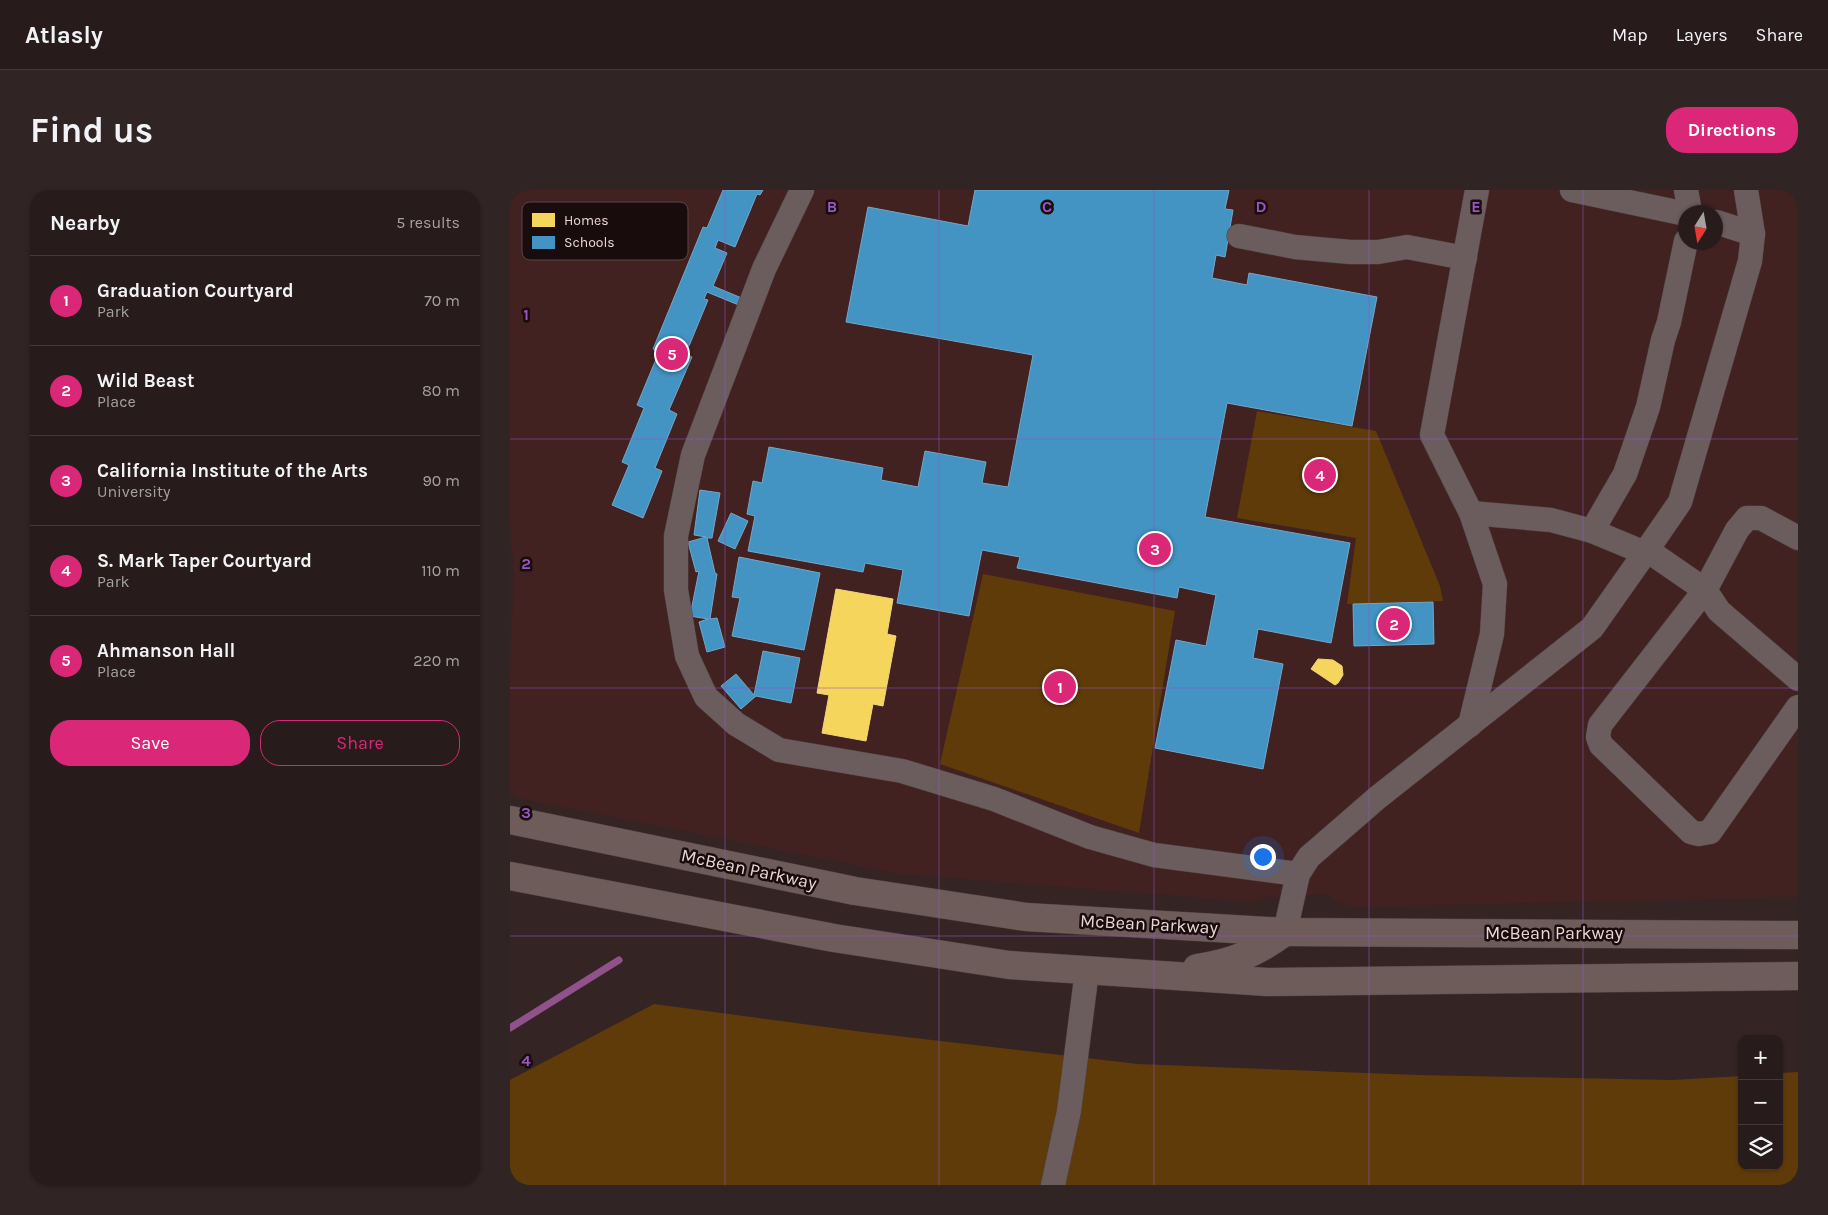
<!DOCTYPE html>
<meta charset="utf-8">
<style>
body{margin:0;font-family:Karla,sans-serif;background:#302424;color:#f1f3f6}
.controls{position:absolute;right:15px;bottom:15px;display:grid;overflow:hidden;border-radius:10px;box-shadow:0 1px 4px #0004}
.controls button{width:45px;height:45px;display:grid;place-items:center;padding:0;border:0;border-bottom:1px solid #44393a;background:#281b1b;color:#f1f3f6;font:25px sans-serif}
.compass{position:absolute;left:1168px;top:15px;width:45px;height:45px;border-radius:50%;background:#281b1b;box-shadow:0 1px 4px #0004;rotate:191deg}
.you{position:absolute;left:752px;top:666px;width:18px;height:18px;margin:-12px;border:4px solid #fff;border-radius:50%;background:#1a73e8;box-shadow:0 0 0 8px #1a73e833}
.badge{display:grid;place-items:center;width:32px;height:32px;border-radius:50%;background:#db2777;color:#fff;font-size:16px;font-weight:700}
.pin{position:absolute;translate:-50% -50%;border:2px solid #fff;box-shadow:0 1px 5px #0006}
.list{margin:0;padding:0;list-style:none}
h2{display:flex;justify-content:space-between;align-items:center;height:65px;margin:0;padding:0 20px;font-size:21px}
h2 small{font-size:16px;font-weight:400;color:#a5a1a3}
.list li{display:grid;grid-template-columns:32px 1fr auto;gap:15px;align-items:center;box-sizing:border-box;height:90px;padding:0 20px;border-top:1px solid #44393a}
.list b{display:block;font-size:19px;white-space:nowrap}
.list p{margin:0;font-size:16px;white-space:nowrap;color:#a5a1a3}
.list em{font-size:16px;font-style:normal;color:#a5a1a3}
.actions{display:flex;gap:10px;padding:15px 20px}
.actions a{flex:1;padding:11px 0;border:1px solid #db2777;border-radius:20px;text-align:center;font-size:18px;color:#db2777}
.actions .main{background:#db2777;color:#fff}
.icon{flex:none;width:28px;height:28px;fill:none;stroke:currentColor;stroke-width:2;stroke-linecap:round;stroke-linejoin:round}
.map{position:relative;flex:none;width:1288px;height:995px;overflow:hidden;border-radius:20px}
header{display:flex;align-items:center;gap:30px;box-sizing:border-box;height:70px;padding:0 25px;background:#281b1b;border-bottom:1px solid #44393a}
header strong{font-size:24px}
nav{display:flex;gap:28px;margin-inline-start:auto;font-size:18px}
.intro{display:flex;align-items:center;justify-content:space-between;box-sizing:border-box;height:120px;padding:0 30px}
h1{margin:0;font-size:35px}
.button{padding:12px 22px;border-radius:20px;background:#db2777;color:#fff;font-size:18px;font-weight:700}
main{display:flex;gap:30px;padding:0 30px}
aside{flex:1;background:#281b1b;border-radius:20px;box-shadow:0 1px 4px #0004}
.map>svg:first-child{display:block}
</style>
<header>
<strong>Atlasly</strong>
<nav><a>Map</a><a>Layers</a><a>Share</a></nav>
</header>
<div class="intro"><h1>Find us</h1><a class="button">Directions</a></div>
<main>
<aside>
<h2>Nearby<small>5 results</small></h2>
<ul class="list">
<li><span class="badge">1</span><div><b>Graduation Courtyard</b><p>Park</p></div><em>70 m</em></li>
<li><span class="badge">2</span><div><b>Wild Beast</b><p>Place</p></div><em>80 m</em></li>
<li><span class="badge">3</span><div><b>California Institute of the Arts</b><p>University</p></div><em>90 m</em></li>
<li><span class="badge">4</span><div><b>S. Mark Taper Courtyard</b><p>Park</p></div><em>110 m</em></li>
<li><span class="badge">5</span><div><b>Ahmanson Hall</b><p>Place</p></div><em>220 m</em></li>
</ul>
<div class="actions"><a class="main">Save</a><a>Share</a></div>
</aside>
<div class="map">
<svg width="1288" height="995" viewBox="0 0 1288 995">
<rect width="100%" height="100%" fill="#352424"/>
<path fill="#422121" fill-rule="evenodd" d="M0,0H1288V707L843,717L827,712L819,704L756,707L743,712L391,684L7,608L0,602V480L4,384L0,334ZM1176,22H1206V52H1176Z"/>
<g fill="#5f3b0a">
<polygon points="747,221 866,241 930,396 933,411 837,414 846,348 727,328"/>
<polygon points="473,384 665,421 629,643 430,574"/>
<polygon points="144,814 353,842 628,874 907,885 1162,890 1232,886 1232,976 1269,976 1269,883 1288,882 1288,995 0,995 0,890"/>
</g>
<g fill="#f6d55c" stroke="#f2d580">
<polygon points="326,399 383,409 377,444 386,446 373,516 363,514 356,551 312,543 319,505 307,503"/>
<polygon points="808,469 823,470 832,476 833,485 828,493 825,495 801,479"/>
</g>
<g fill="#4393c3" stroke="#75a7c8">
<polygon points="213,0 253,0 250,5 247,4 225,57 208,50 205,58 217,63 203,96 234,109 231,116 197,102 194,109 198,110 179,156 169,152 166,160 182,167 159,220 167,224 145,278 152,281 133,328 102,315 119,275 112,272 134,218 127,215 149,162 143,159 193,37 197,38"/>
<polygon points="465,0 719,0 715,19 723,20 715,67 706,65 702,88 737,95 739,83 867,107 842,236 717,213 695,327 840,353 821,453 748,439 743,468 773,474 753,579 645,558 666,450 696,456 706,405 669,397 667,408 507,378 510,367 472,360 459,426 387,413 393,380 355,373 353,382 238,361 245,326 237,324 243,291 252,293 259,257 373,278 371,290 408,297 415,261 476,272 472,293 498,297 523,165 336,132 358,17 458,36"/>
<polygon points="190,300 210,303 202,348 197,348 205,383 207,384 200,429 207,428 215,457 197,462 189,432 198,429 180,426 189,381 186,382 178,352 196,347 184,345"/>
<polygon points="221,323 238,331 225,359 208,351"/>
<polygon points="229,367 310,383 294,460 222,446 230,408 222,407"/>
<polygon points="923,412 924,454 844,456 843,414"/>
<polygon points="253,461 290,468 281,513 246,506 231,519 211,496 226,484 244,505"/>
</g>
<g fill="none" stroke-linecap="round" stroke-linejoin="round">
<polyline stroke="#90528a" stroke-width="7" points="0,838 109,770"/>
<g stroke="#514242" stroke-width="25">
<g id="minor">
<polyline points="292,0 254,79 183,265 166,346 166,400 177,466 196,507 226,534 269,560 392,581 484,609 580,647 644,665 788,684"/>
<polyline points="1062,0 1176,24"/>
<polyline points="1176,0 1180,22"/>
<polyline points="1206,32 1243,44"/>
<polyline points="729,46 785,57 840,62 868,62 897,57 955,68"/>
<polyline points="961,323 1041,330 1082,341 1135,363"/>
<polyline points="1082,341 1115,284 1138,217 1153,150 1159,132 1176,51"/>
<polyline points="1288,348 1251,328 1237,328 1227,340 1195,400 1090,535 1088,547 1091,555 1181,642 1189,644 1200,642 1288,517"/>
<polyline points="1137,360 1195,400 1209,421 1288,489"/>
<polyline points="960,535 982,444 985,394 961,323 922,245 967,0"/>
<polyline points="775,742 788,684 799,667 867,608 1082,438 1137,360 1170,312 1240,71 1243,44 1236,0"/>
<polyline points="543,995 559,921 577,781"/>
</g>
</g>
<g stroke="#514242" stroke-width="29">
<g id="major">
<polyline points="0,630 345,701 516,727 775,742 1288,745"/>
<polyline points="0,686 324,748 499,775 757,792 1288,786"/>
<path d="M687,778C723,773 746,763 775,742"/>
</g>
</g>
<use href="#minor" stroke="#6b5d5d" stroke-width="24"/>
<use href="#major" stroke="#6d5c5a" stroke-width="28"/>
</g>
<path fill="none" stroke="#9756c4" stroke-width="1" stroke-opacity="0.55" d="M215,0V995M429,0V995M644,0V995M859,0V995M1073,0V995M0,249H1288M0,498H1288M0,746H1288"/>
<g text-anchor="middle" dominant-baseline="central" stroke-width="5" stroke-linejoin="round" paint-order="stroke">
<g font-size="18" fill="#ead5d5" stroke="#190c0c">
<text transform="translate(239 679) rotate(12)">McBean Parkway</text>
<text transform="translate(639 734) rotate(3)">McBean Parkway</text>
<text x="1044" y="743">McBean Parkway</text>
</g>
</g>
<rect x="12" y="12" width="166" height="58" rx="8" fill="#190c0c" stroke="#584848" stroke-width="1"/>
<rect x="22" y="23" width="23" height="14" fill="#f6d55c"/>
<rect x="22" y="46" width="23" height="13" fill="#4393c3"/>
<g font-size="14" fill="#ead5d5">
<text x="54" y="35">Homes</text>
<text x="54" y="57">Schools</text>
</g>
<g font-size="16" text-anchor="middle" font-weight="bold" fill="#9756c4" stroke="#190c0c" stroke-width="5" stroke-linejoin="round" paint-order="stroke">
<text x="322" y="22">B</text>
<text x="537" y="22">C</text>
<text x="751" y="22">D</text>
<text x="966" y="22">E</text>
<text x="16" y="130">1</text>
<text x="16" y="379">2</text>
<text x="16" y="628">3</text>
<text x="16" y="876">4</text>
</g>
</svg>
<div class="controls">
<button>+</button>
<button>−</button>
<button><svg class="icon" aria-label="layers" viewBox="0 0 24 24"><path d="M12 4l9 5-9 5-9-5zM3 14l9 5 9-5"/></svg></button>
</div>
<svg class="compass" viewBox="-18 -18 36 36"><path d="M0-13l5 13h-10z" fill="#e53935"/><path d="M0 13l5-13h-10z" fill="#a5a1a3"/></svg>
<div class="you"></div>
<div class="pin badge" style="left:550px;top:497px">1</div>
<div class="pin badge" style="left:884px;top:434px">2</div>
<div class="pin badge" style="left:645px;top:359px">3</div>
<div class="pin badge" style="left:810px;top:285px">4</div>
<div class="pin badge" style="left:162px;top:164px">5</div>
</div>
</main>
